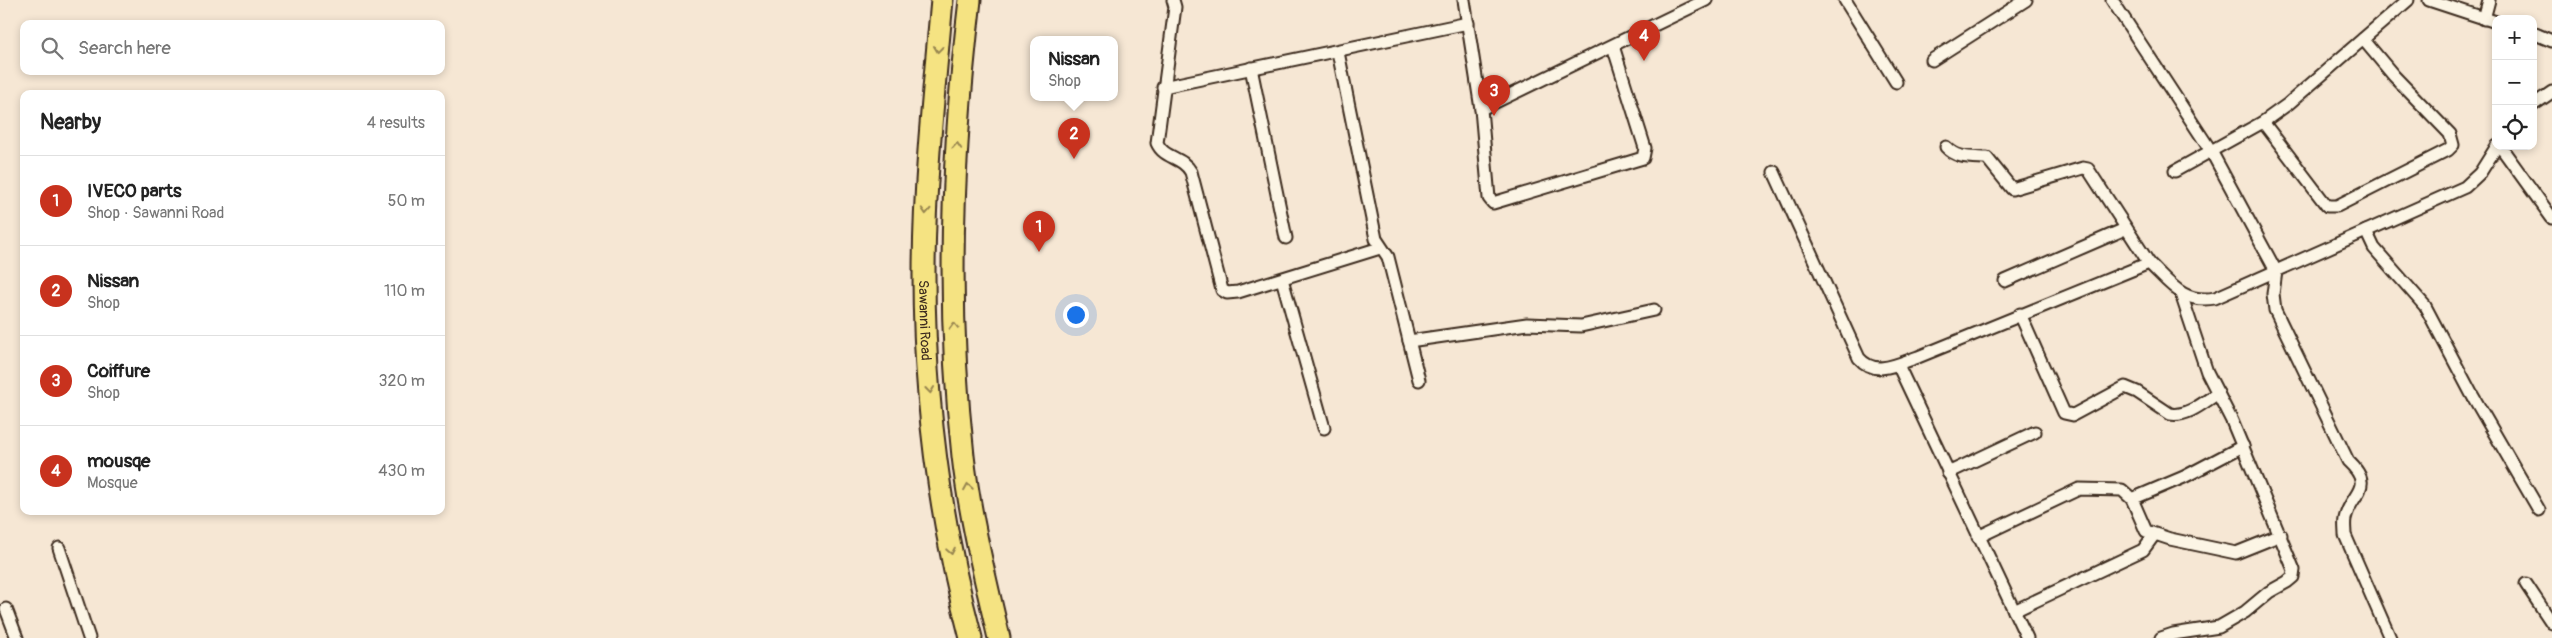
<!DOCTYPE html>
<meta charset="utf-8">
<style>
body{margin:0;font-family:Pangolin,sans-serif;background:#f2f2f2;color:#222}
.controls{position:absolute;right:15px;top:15px;display:grid;overflow:hidden;border-radius:10px;box-shadow:0 2px 8px #0003}
.controls button{width:45px;height:45px;display:grid;place-items:center;padding:0;border:0;border-bottom:1px solid #e0e0e0;background:#fff;color:#222;font:25px sans-serif}
.you{position:absolute;left:1075px;top:314px;width:18px;height:18px;margin:-12px;border:4px solid #fff;border-radius:50%;background:#1a73e8;box-shadow:0 0 0 8px #1a73e833}
.badge{display:grid;place-items:center;width:32px;height:32px;border-radius:50%;background:#c8321e;color:#fff;font-size:16px;font-weight:700}
.pin{position:absolute;translate:-50% -41px;filter:drop-shadow(0 1px 2px #0008)}
.pin::after{content:'';position:absolute;top:26px;width:18px;height:15px;background:inherit;clip-path:polygon(0 0,100% 0,50% 100%)}
.popup{position:absolute;left:1030px;top:36px;width:88px;height:65px;box-sizing:border-box;display:grid;place-content:center;border-radius:10px;background:#fff;filter:drop-shadow(0 1px 4px #0005);font-size:16px;white-space:nowrap;color:#767676}
.popup b{font-size:19px;color:#222}
.popup::after{content:'';position:absolute;left:50%;top:100%;margin-left:-10px;border:10px solid transparent;border-top-color:#fff}
.list{margin:0;padding:0;list-style:none}
h2{display:flex;justify-content:space-between;align-items:center;height:65px;margin:0;padding:0 20px;font-size:21px}
h2 small{font-size:16px;font-weight:400;color:#767676}
.list li{display:grid;grid-template-columns:32px 1fr auto;gap:15px;align-items:center;box-sizing:border-box;height:90px;padding:0 20px;border-top:1px solid #e0e0e0}
.list b{display:block;font-size:19px;white-space:nowrap}
.list p{margin:0;font-size:16px;white-space:nowrap;color:#767676}
.list em{font-size:16px;font-style:normal;color:#767676}
.icon{flex:none;width:28px;height:28px;fill:none;stroke:currentColor;stroke-width:2;stroke-linecap:round;stroke-linejoin:round}
.map{position:relative;flex:none;width:2552px;height:638px;overflow:hidden}
.search{position:absolute;background:#fff;box-shadow:0 2px 8px #0003;left:20px;top:20px;width:425px;height:55px;display:flex;align-items:center;gap:12px;box-sizing:border-box;padding:0 18px;border-radius:10px;color:#767676;font-size:19px}
.panel{position:absolute;background:#fff;box-shadow:0 2px 8px #0003;left:20px;top:90px;width:425px;height:425px;border-radius:10px}
.map>svg:first-child{display:block}
</style>
<div class="map">
<svg width="2552" height="638" viewBox="0 0 2552 638">
<rect width="100%" height="100%" fill="#f6e7d4"/>
<filter id="ink" filterUnits="userSpaceOnUse"><feTurbulence type="fractalNoise" baseFrequency=".02" numOctaves="2"/><feDisplacementMap in="SourceGraphic" scale="10" xChannelSelector="R" yChannelSelector="G"/><feConvolveMatrix kernelMatrix="1 2 1 2 8 2 1 2 1" color-interpolation-filters="sRGB"/></filter>
<g filter="url(#ink)">
<g fill="none" stroke-linecap="round" stroke-linejoin="round">
<g stroke="#3b2a1e" stroke-width="15">
<g id="street">
<path d="M1173,0L1175,7L1157,143C1164,159 1182,156 1191,172L1222,290L1227,293L1238,292L1380,248"/>
<polyline points="1464,0 1481,109 1489,198 1493,203 1643,158 1645,148 1613,46"/>
<polyline points="1845,0 1896,82"/>
<path d="M2112,0L2211,151L2276,271L2273,294L2275,310L2348,461C2377,488 2350,493 2345,519C2344,524 2345,530 2345,535L2390,638"/>
<polyline points="2429,0 2496,22"/>
<polyline points="2484,19 2489,0"/>
<polyline points="2533,33 2552,41"/>
<polyline points="1338,52 1376,239 1388,257 1419,380"/>
<polyline points="1932,60 2026,0"/>
<polyline points="1251,68 1286,238"/>
<polyline points="1163,87 1468,23"/>
<polyline points="2533,105 2552,92"/>
<polyline points="1481,109 1706,0"/>
<polyline points="2263,122 2327,206 2337,206 2448,150 2453,145 2450,134 2394,76 2363,39"/>
<polyline points="2500,146 2552,218"/>
<path d="M1946,147C1957,159 1971,157 1987,158L2012,189L2083,168L2088,169L2149,263"/>
<polyline points="2175,171 2263,122 2288,104 2408,0"/>
<path d="M1774,172L1859,358C1875,377 1898,364 1918,357L2149,263C2170,283 2183,304 2215,298L2465,187L2480,173L2497,146"/>
<polyline points="2366,231 2374,248 2425,306 2471,393 2539,510"/>
<polyline points="1282,279 1324,428"/>
<polyline points="2005,281 2125,229"/>
<path d="M2020,314L2064,413L2073,415L2125,387L2137,392L2170,414C2188,417 2204,402 2218,393"/>
<polyline points="1409,341 1527,324 1581,326 1654,310"/>
<polyline points="1898,365 2027,638"/>
<polyline points="1948,473 2035,432"/>
<polyline points="2132,499 2184,477 2243,446"/>
<polyline points="1978,537 2079,489 2122,490 2132,499 2146,531 2170,539 2236,553 2281,535"/>
<polyline points="59,548 89,638"/>
<polyline points="2526,584 2552,623"/>
<polyline points="6,609 17,638"/>
<polyline points="2014,611 2143,550 2154,535"/>
<polyline points="2161,638 2173,634 2219,627 2245,612 2269,592 2287,582 2293,577 2294,570 2232,421 2207,372 2181,294"/>
</g>
</g>
<g stroke="#3b2a1e" stroke-width="25">
<g id="highway">
<path id="s1" d="M942,0C934,91 924,183 924,275C924,396 940,521 971,638"/>
<path d="M970,0C952,151 946,304 963,456C970,517 985,578 999,638"/>
</g>
</g>
<use href="#street" stroke="#fcf5e5" stroke-width="11"/>
<use href="#highway" stroke="#f5e382" stroke-width="21"/>
</g>
<defs><path id="oneway-chevron" d="M-2-3.5L2.5 0L-2 3.5" fill="none" stroke-width="1.6" stroke-linecap="round" stroke-linejoin="round" transform="scale(1.25)"/></defs>
<g stroke="#988650">
<use href="#oneway-chevron" transform="translate(938 49) rotate(96)"/>
<use href="#oneway-chevron" transform="translate(957 146) rotate(-86)"/>
<use href="#oneway-chevron" transform="translate(926 211) rotate(93)"/>
<use href="#oneway-chevron" transform="translate(954 326) rotate(-92)"/>
<use href="#oneway-chevron" transform="translate(930 390) rotate(84)"/>
<use href="#oneway-chevron" transform="translate(968 487) rotate(-99)"/>
<use href="#oneway-chevron" transform="translate(951 551) rotate(79)"/>
</g>
</g>
<g text-anchor="middle" dominant-baseline="central" stroke-width="4" stroke-linejoin="round" paint-order="stroke">
<g font-size="14" fill="#3b2a1e" stroke="#fcf5e5">
<text stroke="none"><textPath href="#s1" startOffset="321">Sawanni Road</textPath></text>
</g>
</g>
</svg>
<div class="controls">
<button>+</button>
<button>−</button>
<button><svg class="icon" aria-label="locate" viewBox="0 0 24 24"><circle cx="12" cy="12" r="6"/><path d="M12 2v4M12 18v4M2 12h4M18 12h4"/></svg></button>
</div>
<div class="you"></div>
<div class="pin badge" style="left:1039px;top:252px">1</div>
<div class="pin badge" style="left:1074px;top:159px">2</div>
<div class="popup"><b>Nissan</b>Shop</div>
<div class="pin badge" style="left:1494px;top:116px">3</div>
<div class="pin badge" style="left:1644px;top:61px">4</div>
<div class="search"><svg class="icon" aria-label="search" viewBox="0 0 24 24"><circle cx="10" cy="10" r="6"/><path d="M15 15l6 6"/></svg>Search here</div>
<section class="panel">
<h2>Nearby<small>4 results</small></h2>
<ul class="list">
<li><span class="badge">1</span><div><b>IVECO parts</b><p>Shop · Sawanni Road</p></div><em>50 m</em></li>
<li><span class="badge">2</span><div><b>Nissan</b><p>Shop</p></div><em>110 m</em></li>
<li><span class="badge">3</span><div><b>Coiffure</b><p>Shop</p></div><em>320 m</em></li>
<li><span class="badge">4</span><div><b>mousqe</b><p>Mosque</p></div><em>430 m</em></li>
</ul>
</section>
</div>
